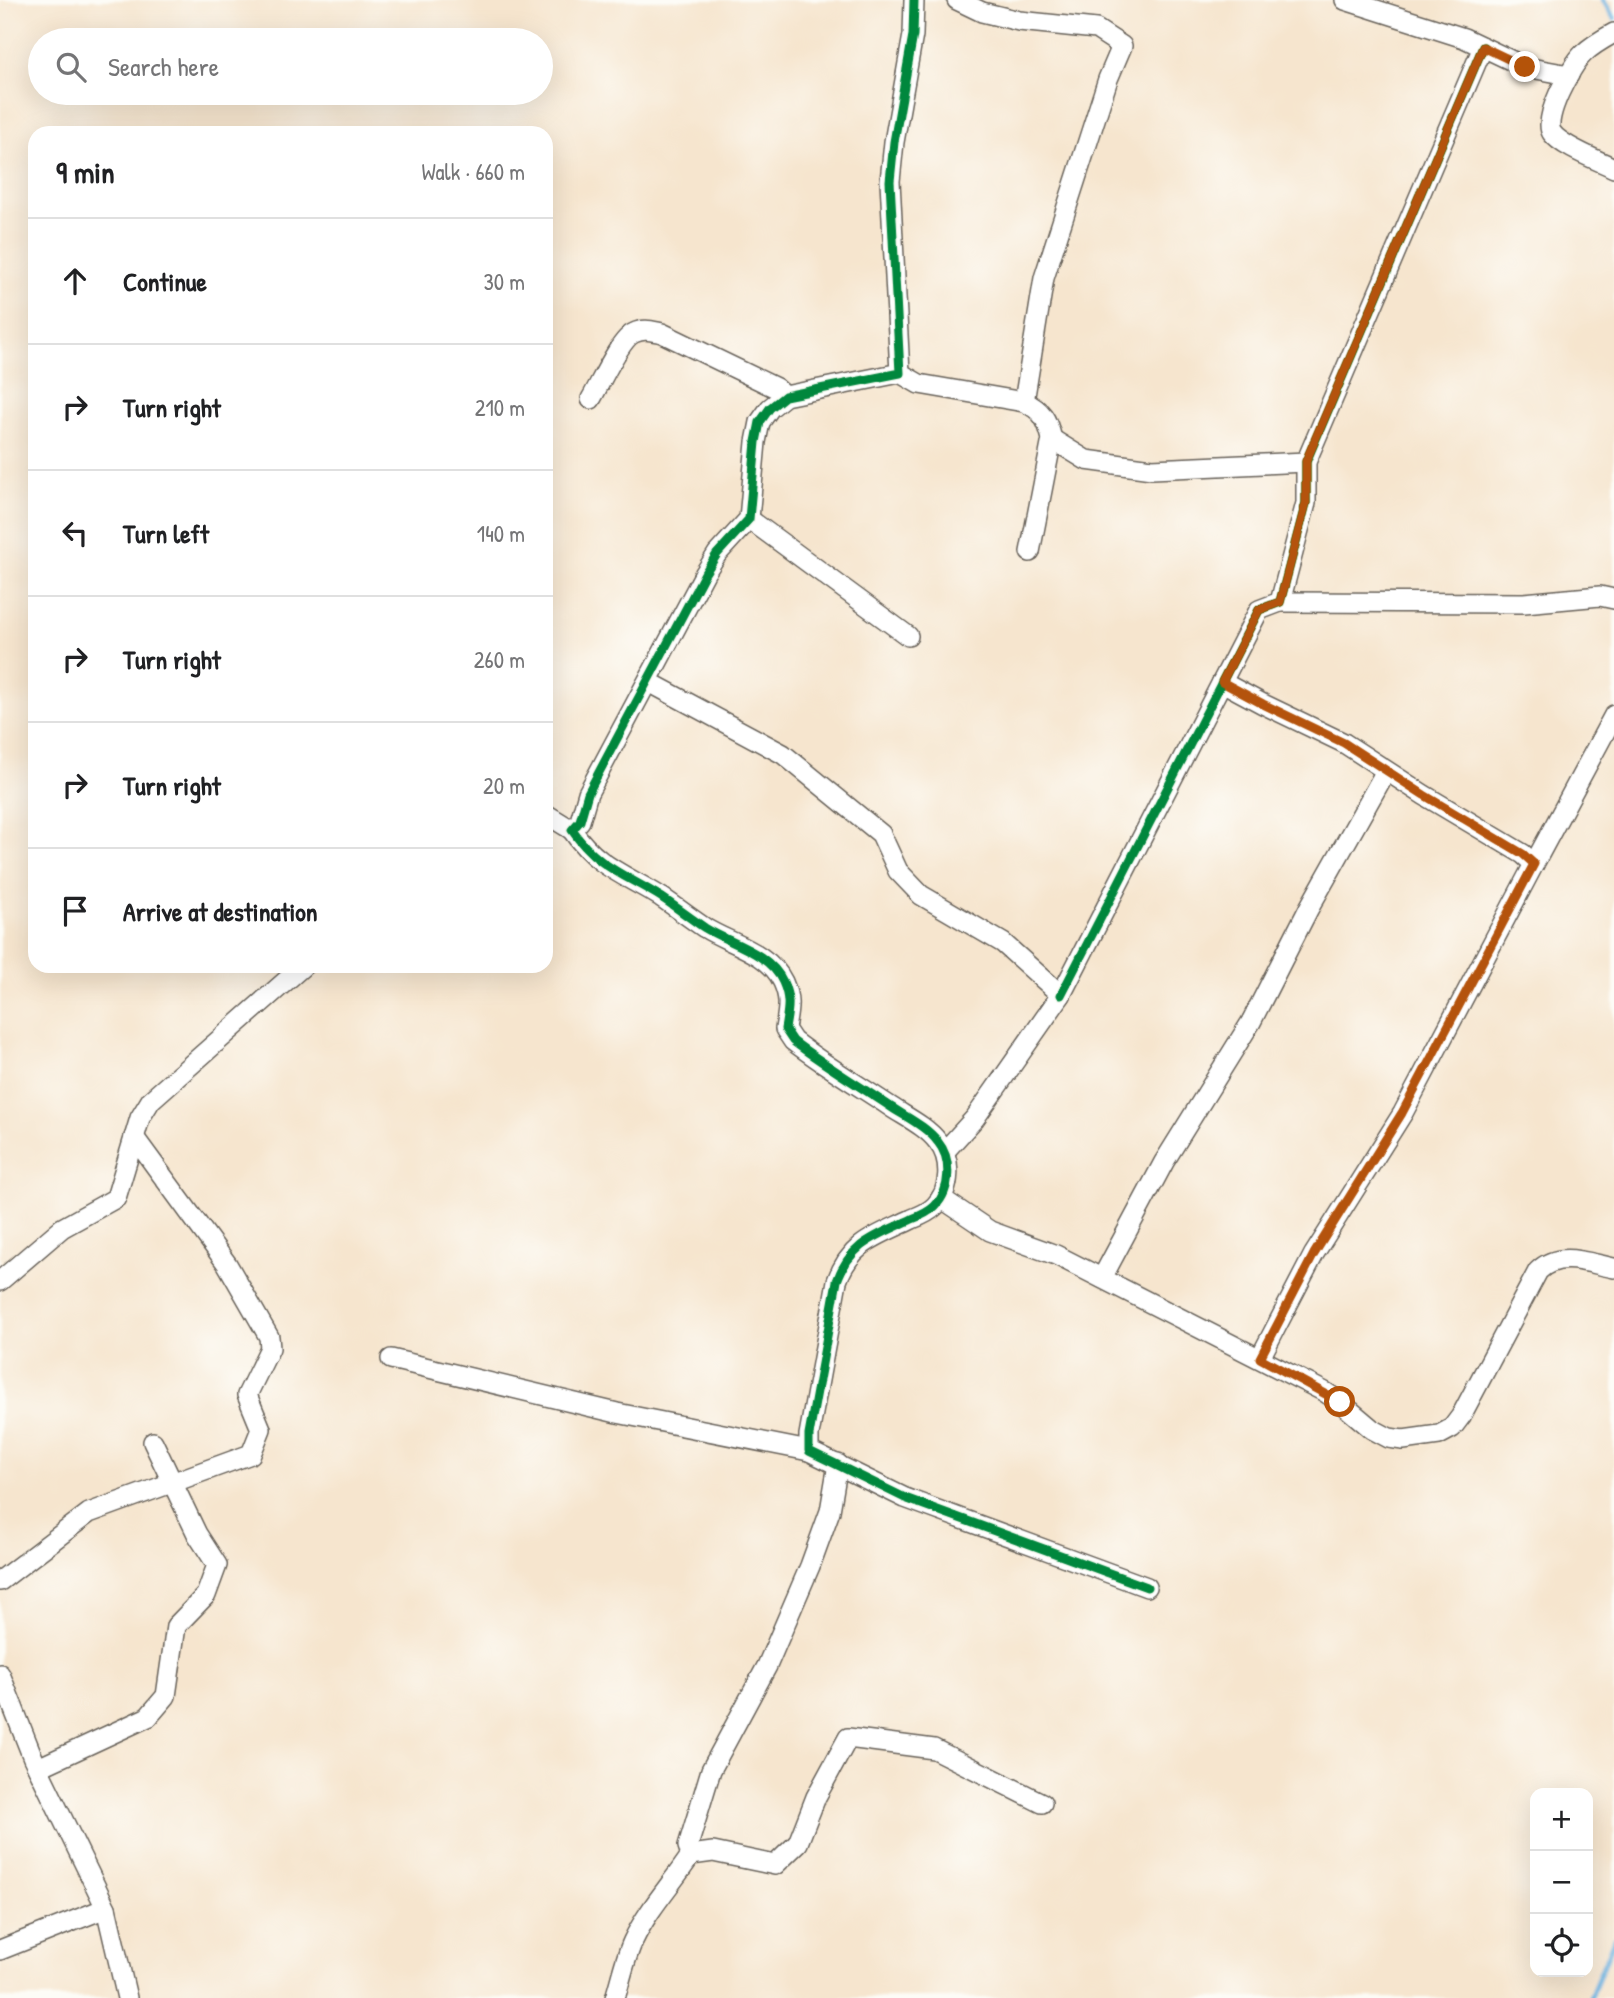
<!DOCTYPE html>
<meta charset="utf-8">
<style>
body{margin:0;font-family:"Patrick Hand",sans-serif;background:#f2f2f2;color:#202124}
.controls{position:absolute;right:21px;bottom:21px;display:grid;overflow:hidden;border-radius:14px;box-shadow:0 7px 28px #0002}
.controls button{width:63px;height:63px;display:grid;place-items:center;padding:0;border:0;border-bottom:2px solid #e0e0e0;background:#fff;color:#202124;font:35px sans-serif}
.stop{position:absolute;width:21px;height:21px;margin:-16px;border:5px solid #b45309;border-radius:50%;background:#fff}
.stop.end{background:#b45309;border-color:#fff;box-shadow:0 2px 7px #0008}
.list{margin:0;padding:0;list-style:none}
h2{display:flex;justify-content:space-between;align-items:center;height:91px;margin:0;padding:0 28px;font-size:30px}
h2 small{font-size:23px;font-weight:400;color:#757577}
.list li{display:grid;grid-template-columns:46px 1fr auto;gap:21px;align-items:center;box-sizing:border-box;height:126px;padding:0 28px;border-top:2px solid #e0e0e0}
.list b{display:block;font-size:26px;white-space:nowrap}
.list em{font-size:23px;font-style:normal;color:#757577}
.icon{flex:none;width:38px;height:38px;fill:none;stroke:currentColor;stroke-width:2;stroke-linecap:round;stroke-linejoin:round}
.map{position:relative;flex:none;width:1614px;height:1998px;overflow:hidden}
.search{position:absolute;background:#fff;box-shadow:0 7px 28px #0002;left:28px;top:28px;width:525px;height:77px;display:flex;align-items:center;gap:18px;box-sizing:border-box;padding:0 24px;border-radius:38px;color:#757577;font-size:26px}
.panel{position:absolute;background:#fff;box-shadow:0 7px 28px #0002;left:28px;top:126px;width:525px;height:847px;border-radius:21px}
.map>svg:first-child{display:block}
</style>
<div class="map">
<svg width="1614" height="1998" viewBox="0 0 1614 1998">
<rect width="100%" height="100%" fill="#fdfcf7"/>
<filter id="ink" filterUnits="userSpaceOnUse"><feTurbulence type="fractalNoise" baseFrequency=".0143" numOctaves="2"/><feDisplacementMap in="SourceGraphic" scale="14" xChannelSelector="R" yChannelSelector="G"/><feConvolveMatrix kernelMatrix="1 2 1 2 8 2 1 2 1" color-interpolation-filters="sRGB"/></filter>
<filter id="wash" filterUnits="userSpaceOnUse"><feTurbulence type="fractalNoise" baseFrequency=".00686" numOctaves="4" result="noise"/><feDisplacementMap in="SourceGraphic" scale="28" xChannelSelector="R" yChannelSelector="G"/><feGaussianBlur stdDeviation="1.57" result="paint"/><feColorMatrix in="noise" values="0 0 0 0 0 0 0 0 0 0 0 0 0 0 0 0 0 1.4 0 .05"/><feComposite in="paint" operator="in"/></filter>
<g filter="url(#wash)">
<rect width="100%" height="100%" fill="#f6e5ce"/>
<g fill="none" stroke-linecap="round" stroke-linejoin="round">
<g stroke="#6ab2e1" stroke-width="5">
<polyline points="1603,0 1614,18"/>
<polyline points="1590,1998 1614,1939"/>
</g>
</g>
</g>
<g filter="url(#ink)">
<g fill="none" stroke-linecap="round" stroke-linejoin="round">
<g stroke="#68625a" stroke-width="22">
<g id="street">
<path d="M914,0L913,35L894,142L890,181L900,373L785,396L770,408L760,422L756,442L749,519L717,554L705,573L588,793L580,821L572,830C597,867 624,874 661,897C676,907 690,918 705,928C731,944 769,952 783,982C791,1000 788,1010 785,1029L793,1041C824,1065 858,1085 891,1107C906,1117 927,1127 938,1142C952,1159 951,1190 935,1206C929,1212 920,1216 912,1219C877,1236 851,1242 837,1281L809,1435V1451L905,1498L1147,1587"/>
<polyline points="957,0 982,12 1019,21 1096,29 1122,46 1108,79 1044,278 1024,402"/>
<polyline points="1345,0 1464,38 1525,67 1569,75"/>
<path d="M1614,33C1603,39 1591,46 1583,54C1571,66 1542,119 1552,133C1562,147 1598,160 1614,168"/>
<path d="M900,373L919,384L1024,402C1042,410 1047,419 1052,439L1030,552"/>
<path d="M591,399C600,384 620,339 634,333C644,328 652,331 662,333L776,388L785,396"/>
<polyline points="1052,439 1086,460 1152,469 1306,462"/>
<polyline points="749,519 908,636"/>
<polyline points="1280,602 1524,603 1600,596 1614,599"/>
<polyline points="649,682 783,754 881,834 898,871 921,895 1003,943 1061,995 975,1118 945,1151"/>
<polyline points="1222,682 1263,704 1344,743 1424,795 1523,854 1534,864 1403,1113 1314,1254 1260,1358"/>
<polyline points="546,814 572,830"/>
<polyline points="1534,864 1614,715"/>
<polyline points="1061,995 1259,610 1280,602 1306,503 1306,462 1483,47"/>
<path d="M941,1198L990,1231L1056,1255L1325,1392L1340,1402L1372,1429L1389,1438L1403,1440L1439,1435L1452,1428L1461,1416L1538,1271C1559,1250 1588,1263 1614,1268"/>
<polyline points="1102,1278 1164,1162 1251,1022 1309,908 1386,771"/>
<polyline points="0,1281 62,1228 116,1198 140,1118 151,1100 303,966"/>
<polyline points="391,1359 617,1413 809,1451"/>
<polyline points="0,1581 89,1513 251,1454 261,1429 247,1395 270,1348 269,1337 227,1264 134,1137"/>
<polyline points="0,1674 33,1758 106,1908 127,1998"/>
<polyline points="38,1768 148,1717 166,1696 176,1626 206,1595 217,1565 197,1534 153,1442"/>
<polyline points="691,1855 688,1846 711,1770 767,1666 810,1566 830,1511 838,1464"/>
<polyline points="0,1950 106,1908"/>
<path d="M615,1998C621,1979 625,1958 633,1941C648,1909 672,1884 691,1855L713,1852L775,1865L798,1843L816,1797L848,1738L934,1749L1042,1803"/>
</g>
</g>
<use href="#street" stroke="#fff" stroke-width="19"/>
<g stroke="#fdfcf7" stroke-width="13">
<g id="cycleway">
<path d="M914,0L913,35L894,142L890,181L900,373L785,396L770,408L760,422L756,442L749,519L717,554L705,573L588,793L580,821L572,830C597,867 624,874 661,897C676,907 690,918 705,928C731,944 769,952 783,982C791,1000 788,1010 785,1029L793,1041C824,1065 858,1085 891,1107C906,1117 927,1127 938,1142C952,1159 951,1190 935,1206C929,1212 920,1216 912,1219C877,1236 851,1242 837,1281L809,1435V1451L905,1498L1147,1587"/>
<polyline points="1061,995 1259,610 1280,602 1306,503 1306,462 1483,47"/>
</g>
</g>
<use href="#cycleway" stroke="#00873e" stroke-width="9"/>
</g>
</g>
<g fill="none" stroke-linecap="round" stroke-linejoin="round" filter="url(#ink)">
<polyline stroke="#b45309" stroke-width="9" points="1340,1402 1260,1358 1314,1254 1402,1113 1534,864 1523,854 1424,795 1344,743 1263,704 1222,682 1259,610 1280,602 1306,503 1306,461 1483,47 1525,67"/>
</g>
</svg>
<div class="controls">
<button>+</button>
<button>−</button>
<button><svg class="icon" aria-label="locate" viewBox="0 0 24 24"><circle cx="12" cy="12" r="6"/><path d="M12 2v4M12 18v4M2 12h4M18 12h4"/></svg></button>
</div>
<div class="stop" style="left:1340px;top:1402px"></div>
<div class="stop end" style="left:1525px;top:67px"></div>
<div class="search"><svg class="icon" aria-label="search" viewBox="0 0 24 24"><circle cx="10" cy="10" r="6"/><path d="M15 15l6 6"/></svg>Search here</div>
<section class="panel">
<h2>9 min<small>Walk · 660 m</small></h2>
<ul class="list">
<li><svg class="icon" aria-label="ahead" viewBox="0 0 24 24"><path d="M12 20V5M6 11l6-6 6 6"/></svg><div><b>Continue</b></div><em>30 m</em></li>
<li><svg class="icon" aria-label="right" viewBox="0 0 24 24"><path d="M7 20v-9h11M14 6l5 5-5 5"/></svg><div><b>Turn right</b></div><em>210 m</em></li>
<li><svg class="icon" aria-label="left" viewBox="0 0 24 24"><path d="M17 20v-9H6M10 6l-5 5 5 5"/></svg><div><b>Turn left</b></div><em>140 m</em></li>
<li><svg class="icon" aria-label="right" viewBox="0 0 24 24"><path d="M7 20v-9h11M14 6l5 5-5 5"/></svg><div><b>Turn right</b></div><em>260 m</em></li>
<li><svg class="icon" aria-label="right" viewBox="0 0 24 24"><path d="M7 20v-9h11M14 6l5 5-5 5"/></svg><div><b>Turn right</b></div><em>20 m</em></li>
<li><svg class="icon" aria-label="arrive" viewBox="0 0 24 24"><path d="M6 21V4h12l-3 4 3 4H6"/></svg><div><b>Arrive at destination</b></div></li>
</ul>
</section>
</div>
